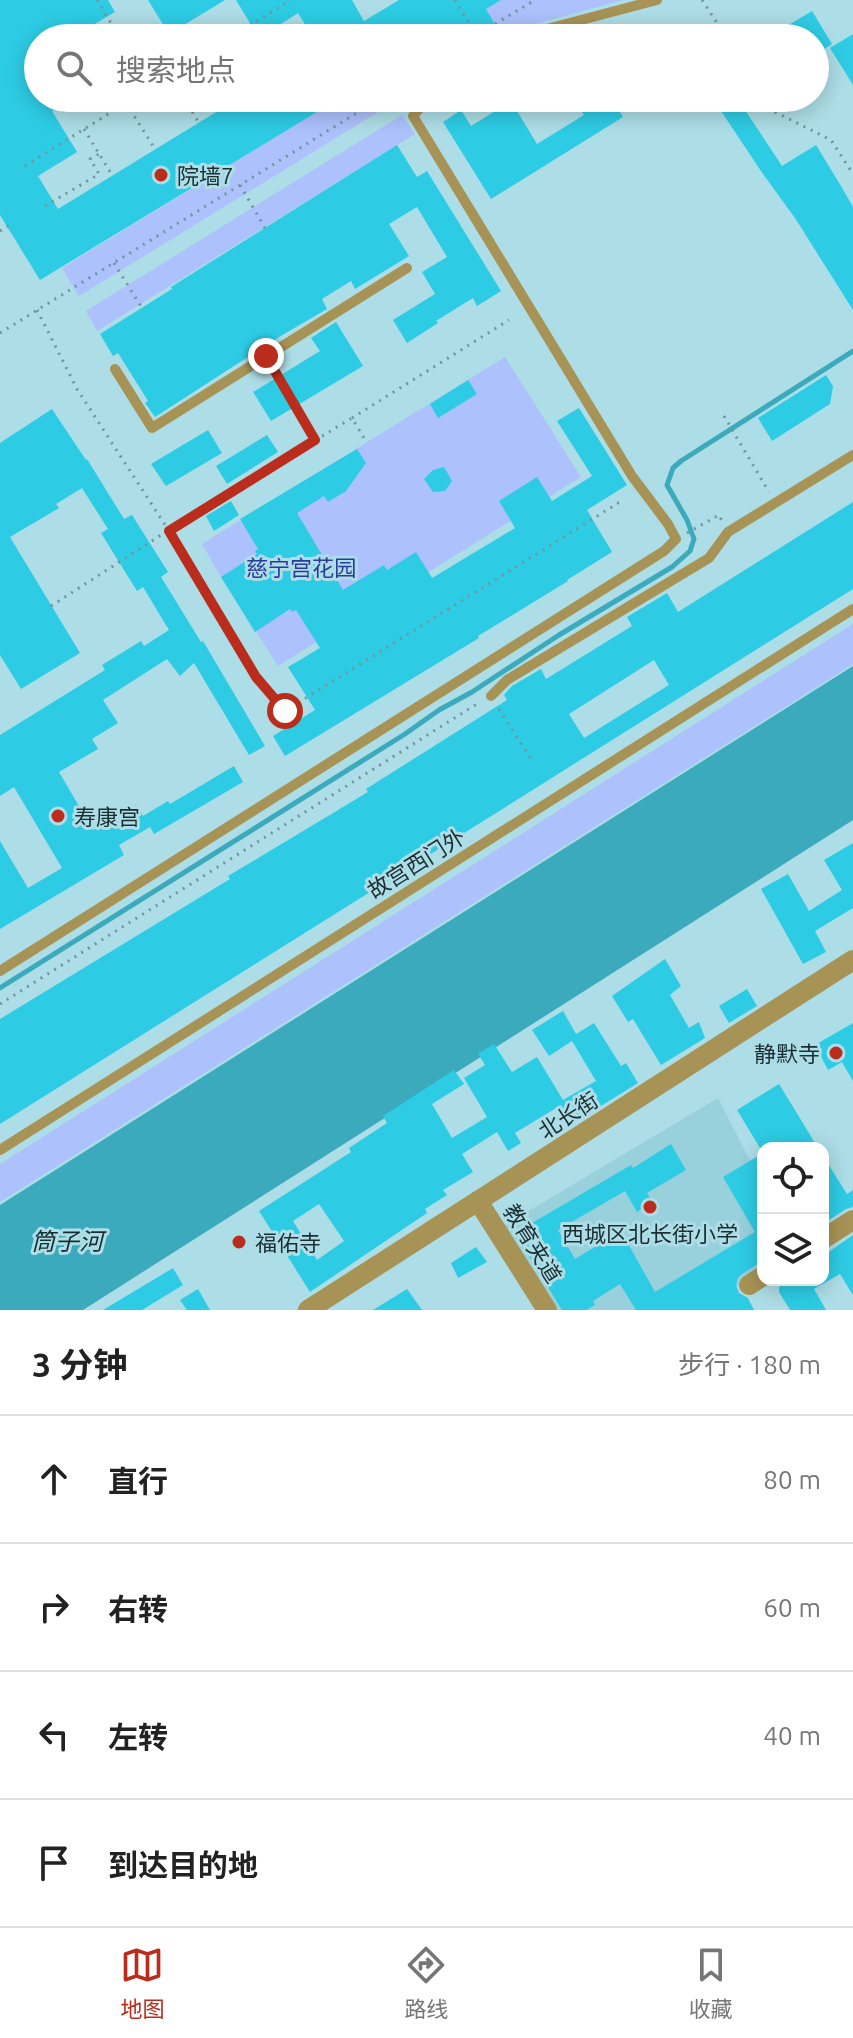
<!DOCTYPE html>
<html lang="zh">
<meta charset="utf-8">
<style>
body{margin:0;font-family:Ubuntu,"Noto Sans SC",sans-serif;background:#f2f2f2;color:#222}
.controls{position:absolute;right:24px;bottom:24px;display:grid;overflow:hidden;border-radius:16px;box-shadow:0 4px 20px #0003}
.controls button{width:72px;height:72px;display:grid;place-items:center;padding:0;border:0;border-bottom:2px solid #e0e0e0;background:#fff;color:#222;font:40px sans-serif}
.stop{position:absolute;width:24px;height:24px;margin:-18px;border:6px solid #ba2d1c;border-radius:50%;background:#fff}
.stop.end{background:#ba2d1c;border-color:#fff;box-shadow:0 2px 8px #0008}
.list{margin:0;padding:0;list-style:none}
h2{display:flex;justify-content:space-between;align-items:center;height:104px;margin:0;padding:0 32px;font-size:34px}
h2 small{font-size:26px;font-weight:400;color:#767676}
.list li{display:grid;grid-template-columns:52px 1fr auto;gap:24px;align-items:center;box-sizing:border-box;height:128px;padding:0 32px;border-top:2px solid #e0e0e0}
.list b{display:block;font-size:30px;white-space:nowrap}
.list em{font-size:26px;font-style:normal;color:#767676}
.icon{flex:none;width:44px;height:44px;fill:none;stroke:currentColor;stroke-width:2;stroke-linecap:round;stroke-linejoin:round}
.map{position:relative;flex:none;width:853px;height:1310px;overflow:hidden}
.search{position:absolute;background:#fff;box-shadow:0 4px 20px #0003;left:24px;right:24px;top:24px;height:88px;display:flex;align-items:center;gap:20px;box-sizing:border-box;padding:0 28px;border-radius:44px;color:#767676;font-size:30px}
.sheet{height:616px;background:#fff}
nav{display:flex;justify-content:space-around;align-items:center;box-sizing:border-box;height:112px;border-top:2px solid #e0e0e0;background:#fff;font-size:22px;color:#767676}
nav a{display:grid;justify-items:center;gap:4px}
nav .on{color:#ba2d1c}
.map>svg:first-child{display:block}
</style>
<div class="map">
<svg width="853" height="1310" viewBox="0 0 853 1310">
<rect width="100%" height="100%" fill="#addde6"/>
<polygon fill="#98d0db" points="718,1098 763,1186 763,1270 700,1310 550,1310 502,1227"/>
<g fill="#adc1fc">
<polygon points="501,0 623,0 520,28 502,36 486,9"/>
<polygon points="340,98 401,98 79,296 62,268"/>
<polygon points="402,115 415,134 97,331 86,311"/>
<polygon points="505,357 581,477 278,666 221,577 202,544"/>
<polygon points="853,624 853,664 0,1202 0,1164"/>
</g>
<polygon fill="#3aaabc" points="853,666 853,820 83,1310 0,1310 0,1205"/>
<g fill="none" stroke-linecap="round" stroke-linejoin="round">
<polyline stroke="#3aaabc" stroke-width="5" points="0,988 405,734 439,710 472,692 559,635 672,567 690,551 694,539 687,520 667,485 673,468 681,461 853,351"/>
</g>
<g fill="#2dcce4" fill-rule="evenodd">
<polygon points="0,0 108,0 115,12 71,38 38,38 38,98 73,98 52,111 77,152 38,176 58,209 239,98 340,98 40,280 0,215"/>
<polygon points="148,0 225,0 169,34"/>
<polygon points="236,0 352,0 364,21 399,0 501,0 486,9 503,38 320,38 310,24 306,26 298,13 259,38"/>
<polygon points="812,11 832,44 815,55 815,38 767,38"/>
<polygon points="853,34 853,85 830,48"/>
<polygon points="573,98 611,98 623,117 491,199 443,122 461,110 471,126 511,101 537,144 584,115"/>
<polygon points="728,98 738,110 743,107 782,166 816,145 841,186 853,207 853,310 795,218 763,174 717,105"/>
<polygon points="397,145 417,177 427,171 501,291 477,306 473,298 436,321 438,323 407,343 393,320 435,294 422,272 447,257 417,207 389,224 409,256 355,289 351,281 322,299 327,309 279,337 155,417 145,403 148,401 118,353 113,356 100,334 172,289 171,287"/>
<polygon points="336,322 363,366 271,421 253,392 320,351 311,338"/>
<polygon points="826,375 833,386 830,404 772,441 758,418"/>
<polygon points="468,380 477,394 438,418 430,404"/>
<polygon points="579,408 627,485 587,510 612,552 567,580 568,581 478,636 479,638 285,756 273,736 315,710 288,667 320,648 296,610 292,612 290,609 255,632 221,577 257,554 255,551 258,549 240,519 357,449 366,463 346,491 328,502 324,496 297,513 343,590 384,565 387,570 416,552 432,578 515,528 499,501 537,477 552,501 592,476 557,421"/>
<polygon points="52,409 86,460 87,459 124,519 132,515 168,572 161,577 201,642 203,641 265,746 249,755 194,663 180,676 167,659 103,700 118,723 92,739 98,749 59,772 93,830 136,805 143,816 168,801 170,804 234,766 243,782 154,834 150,827 119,845 124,855 0,929 0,841 28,888 62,868 14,787 0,796 0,735 105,670 102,665 141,641 144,646 169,630 143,587 137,591 101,533 108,529 82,488 56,504 59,508 10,537 80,653 21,689 0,655 0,443"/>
<polygon points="208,430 222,453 166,486 151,464"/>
<polygon points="267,435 278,452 227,484 216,466"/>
<polygon points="444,467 452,481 445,491 433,492 424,479 433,470"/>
<polygon points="231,501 239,515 214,531 206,516"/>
<path d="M853,502V589L0,1124V1019L230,879L228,876L368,792L366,789L507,700L504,695L512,686L541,669L546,679L632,626L627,617L667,593L678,612ZM654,660L669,685L584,738L569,714Z"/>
<polygon points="853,843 853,908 815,931 826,952 803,964 761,889 788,874 809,911 842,890 824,860"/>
<polygon points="665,959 681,986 670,995 689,1028 699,1022 705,1038 661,1065 633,1019 628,1022 612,996"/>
<polygon points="747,989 757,1006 729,1023 719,1006"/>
<path d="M563,1011L576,1034L594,1023L621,1066L626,1063L638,1083L572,1124L561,1105L515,1133L521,1143L508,1151L497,1132L462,1154L473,1172L443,1190L447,1195L425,1209L427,1213L310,1292L259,1211L351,1152L349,1148L387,1123L383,1116L454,1070L464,1084L432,1104L452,1138L487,1117L464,1078L485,1065L478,1054L494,1044L512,1072L537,1057L563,1100L596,1081L572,1041L549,1056L532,1030ZM319,1204L344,1241L317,1260L293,1221Z"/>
<polygon points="853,1023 853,1081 842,1062 828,1070 815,1045"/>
<polygon points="779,1084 798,1115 818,1148 760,1148 737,1110"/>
<polygon points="671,1144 686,1170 647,1193 653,1202 637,1212 625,1191 558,1230 575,1259 621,1231 655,1292 755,1232 723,1177 763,1153 763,1263 756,1265 742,1274 738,1278 736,1285 739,1293 748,1298 754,1310 636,1310 620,1284 593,1301 595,1305 586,1310 562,1310 515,1233 631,1165 633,1168"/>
<polygon points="823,1156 847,1194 853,1190 853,1207 846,1209 823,1224"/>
<polygon points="853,1235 853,1295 840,1274 814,1289 826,1310 790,1310 779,1292 779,1287 789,1280 823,1280 823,1256"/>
<polygon points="476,1247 487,1262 458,1278 451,1263"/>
<polygon points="173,1268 183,1285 142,1310 103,1310"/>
<polygon points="198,1289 210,1310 187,1310 180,1300"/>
<polygon points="407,1289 422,1310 373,1310"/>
</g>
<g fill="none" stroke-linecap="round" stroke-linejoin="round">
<g stroke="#71959b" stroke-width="3" stroke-dasharray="2 6" stroke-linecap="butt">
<polyline points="97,0 120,38"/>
<polyline points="455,0 478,38"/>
<polyline points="702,0 727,38"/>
<polyline points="495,24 535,0"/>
<polyline points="229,38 291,0"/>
<polyline points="184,98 199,123"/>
<polyline points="767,98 775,112 831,140 853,174"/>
<polyline points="126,103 155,149"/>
<polyline points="84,129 112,175"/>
<polyline points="25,166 134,98"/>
<polyline points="240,185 265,228"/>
<polyline points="45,206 99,174 90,159 99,154"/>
<polyline points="0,231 12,224"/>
<polyline points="114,263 142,308"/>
<polyline points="37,310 77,389 169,531 256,677 285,711 623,500"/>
<polyline points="0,333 381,98"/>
<polyline points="273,367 315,440"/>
<polyline points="724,416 769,492"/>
<polyline points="352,418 509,320"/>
<polyline points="687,533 719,515 722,521"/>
<polyline points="51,606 189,517 352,418 367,443"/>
<polyline points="499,709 531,759"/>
<polyline points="0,1004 480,702"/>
</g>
<g stroke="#a89356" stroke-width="10">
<polyline points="513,38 657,0"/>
<polyline points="115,369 152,428 407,268"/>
<polyline points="491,696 507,680 709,558 728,532 853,455"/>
<polyline points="0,971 664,551 676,539 668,524 632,476 413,116 428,98"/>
<polyline points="0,1150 853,609"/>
</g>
<g stroke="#a89356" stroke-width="20">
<polyline points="478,1201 547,1310"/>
<polyline points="823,1239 853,1220"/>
<polyline points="749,1285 763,1276"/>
</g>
<polyline stroke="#a89356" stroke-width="20" points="308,1310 853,960"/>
</g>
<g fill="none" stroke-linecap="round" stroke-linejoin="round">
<polyline stroke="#ba2d1c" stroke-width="10" points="266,356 315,440 169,531 256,677 285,711"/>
</g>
<g fill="#ba2d1c" stroke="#addde6" stroke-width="3">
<circle cx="161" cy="175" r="8"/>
<circle cx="58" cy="816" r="8"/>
<circle cx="836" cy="1053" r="8"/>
<circle cx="650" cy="1207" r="8"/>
<circle cx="239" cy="1242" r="8"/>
</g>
<g text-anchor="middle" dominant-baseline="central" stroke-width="6" stroke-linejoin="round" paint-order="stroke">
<g font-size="22" fill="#1b2e31" stroke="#addde6" text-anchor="start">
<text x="177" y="175">院墙7</text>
<text x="74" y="816">寿康宫</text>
<text x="820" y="1053" text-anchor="end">静默寺</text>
<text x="650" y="1233" text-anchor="middle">西城区北长街小学</text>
<text x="255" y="1242">福佑寺</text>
</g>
<g font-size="22" fill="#2b3b9b" stroke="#addde6">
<text x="301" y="567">慈宁宫花园</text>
</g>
<g font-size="22" fill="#1b2e31" stroke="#addde6">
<text transform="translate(416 863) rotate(-32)">故宫西门外</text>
<text transform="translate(568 1115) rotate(-33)">北长街</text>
<text transform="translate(533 1243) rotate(58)">教育夹道</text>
</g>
<g font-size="24" font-style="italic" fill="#152e32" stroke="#addde6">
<text x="67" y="1241">筒子河</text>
</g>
</g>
</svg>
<div class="controls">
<button><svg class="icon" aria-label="locate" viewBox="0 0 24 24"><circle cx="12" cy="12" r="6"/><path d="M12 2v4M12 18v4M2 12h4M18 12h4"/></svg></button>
<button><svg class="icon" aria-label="layers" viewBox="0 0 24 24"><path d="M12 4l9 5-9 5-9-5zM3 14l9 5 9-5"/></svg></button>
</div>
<div class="stop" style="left:285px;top:711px"></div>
<div class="stop end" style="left:266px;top:356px"></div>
<div class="search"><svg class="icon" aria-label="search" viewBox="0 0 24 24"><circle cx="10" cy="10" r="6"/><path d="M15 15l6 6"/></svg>搜索地点</div>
</div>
<section class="sheet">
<h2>3 分钟<small>步行 · 180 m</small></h2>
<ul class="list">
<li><svg class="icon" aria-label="ahead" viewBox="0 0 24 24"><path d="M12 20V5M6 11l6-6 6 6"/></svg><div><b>直行</b></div><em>80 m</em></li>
<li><svg class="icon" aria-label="right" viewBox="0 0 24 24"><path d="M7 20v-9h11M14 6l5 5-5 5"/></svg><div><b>右转</b></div><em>60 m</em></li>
<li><svg class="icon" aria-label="left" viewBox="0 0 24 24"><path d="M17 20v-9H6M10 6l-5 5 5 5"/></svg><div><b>左转</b></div><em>40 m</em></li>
<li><svg class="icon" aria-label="arrive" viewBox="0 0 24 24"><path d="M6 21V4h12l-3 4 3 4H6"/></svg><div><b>到达目的地</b></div></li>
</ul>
</section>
<nav>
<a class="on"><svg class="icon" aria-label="map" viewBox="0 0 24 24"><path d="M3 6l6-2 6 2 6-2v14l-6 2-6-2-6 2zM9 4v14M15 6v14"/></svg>地图</a>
<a><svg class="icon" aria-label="directions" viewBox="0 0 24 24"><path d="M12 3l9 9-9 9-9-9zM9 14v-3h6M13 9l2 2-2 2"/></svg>路线</a>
<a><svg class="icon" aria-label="saved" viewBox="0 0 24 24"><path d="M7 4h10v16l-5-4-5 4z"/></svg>收藏</a>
</nav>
